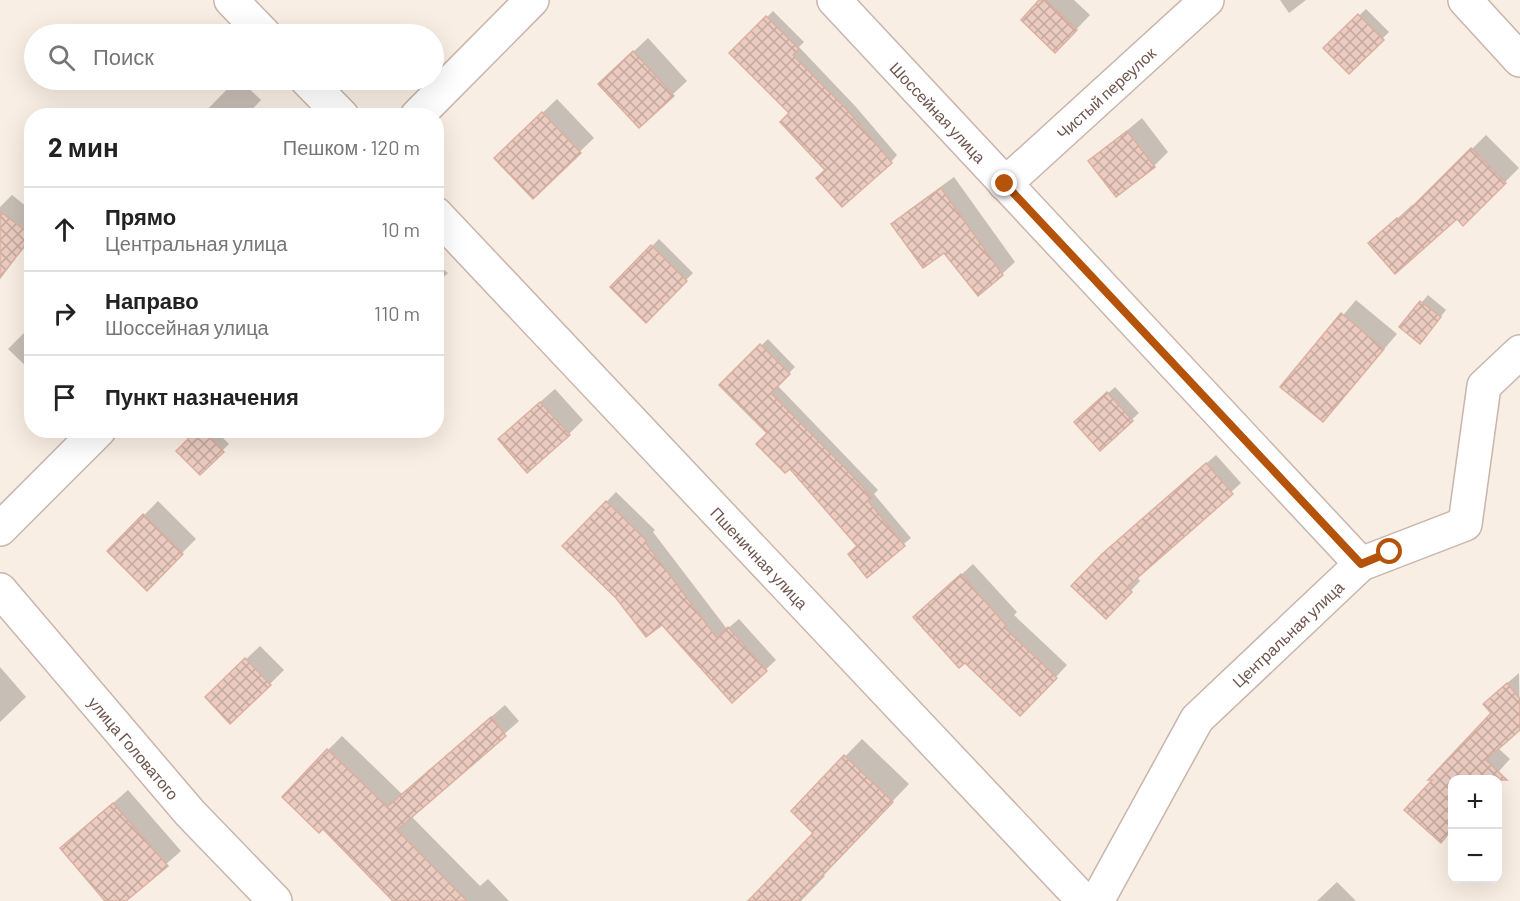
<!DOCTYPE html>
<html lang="ru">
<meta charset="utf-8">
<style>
body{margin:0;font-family:Barlow,sans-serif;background:#f6f6f6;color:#222}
.controls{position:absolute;right:18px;bottom:18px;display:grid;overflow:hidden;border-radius:12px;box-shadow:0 6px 24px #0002}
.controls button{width:54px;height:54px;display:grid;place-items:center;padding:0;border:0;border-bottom:2px solid #e0e0e0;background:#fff;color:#222;font:30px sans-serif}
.stop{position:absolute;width:18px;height:18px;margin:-14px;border:4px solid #b45309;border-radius:50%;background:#fff}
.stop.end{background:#b45309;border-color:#fff;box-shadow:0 2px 6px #0008}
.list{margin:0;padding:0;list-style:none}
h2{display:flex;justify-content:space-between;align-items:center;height:78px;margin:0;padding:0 24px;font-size:26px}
h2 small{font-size:20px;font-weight:400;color:#767676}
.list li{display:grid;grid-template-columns:39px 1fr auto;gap:18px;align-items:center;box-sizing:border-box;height:84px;padding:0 24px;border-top:2px solid #e0e0e0}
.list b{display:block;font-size:22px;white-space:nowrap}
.list p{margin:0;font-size:20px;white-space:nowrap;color:#767676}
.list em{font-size:20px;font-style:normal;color:#767676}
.icon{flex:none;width:33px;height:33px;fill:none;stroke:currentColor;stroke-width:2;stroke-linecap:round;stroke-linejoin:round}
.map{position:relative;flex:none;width:1520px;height:901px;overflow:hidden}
.search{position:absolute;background:#fff;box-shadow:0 6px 24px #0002;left:24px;top:24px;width:420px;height:66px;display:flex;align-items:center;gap:15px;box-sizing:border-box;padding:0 21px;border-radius:33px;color:#767676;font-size:22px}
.panel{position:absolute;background:#fff;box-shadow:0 6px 24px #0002;left:24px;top:108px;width:420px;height:330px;border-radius:24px}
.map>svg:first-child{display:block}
</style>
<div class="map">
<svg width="1520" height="901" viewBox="0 0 1520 901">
<defs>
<pattern id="building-cross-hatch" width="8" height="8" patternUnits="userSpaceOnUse" patternTransform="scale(1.5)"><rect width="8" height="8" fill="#ebcbbf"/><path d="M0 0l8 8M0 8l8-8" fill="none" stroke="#c3a89d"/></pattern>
</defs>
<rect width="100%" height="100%" fill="#f9eee3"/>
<g fill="#0003">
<polygon points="1041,0 1074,0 1090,15 1069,37"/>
<polygon points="1280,0 1306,0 1289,13"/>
<polygon points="1366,9 1389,32 1349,72 1325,48"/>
<polygon points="773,11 804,42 799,47 856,107 897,155 891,162 827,170 791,112 732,53"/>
<polygon points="648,38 687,81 639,126 614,70"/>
<polygon points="236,80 240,80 261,100 246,116 201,116"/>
<polygon points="557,99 594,138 533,197 510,144"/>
<polygon points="1142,118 1168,152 1154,166 1090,161"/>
<polygon points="1486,135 1519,168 1463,224 1457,217 1371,243 1412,205 1414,207"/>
<polygon points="954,177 1015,262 1002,274 944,251 893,225 906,212"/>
<polygon points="12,195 32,211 32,240 13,260 0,249 0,207"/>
<polygon points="659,239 693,273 646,320 612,287"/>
<polygon points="436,263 448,273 436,284"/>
<polygon points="1428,295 1446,310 1426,335 1401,327"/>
<polygon points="1356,300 1397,334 1323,420 1283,386"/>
<polygon points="32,325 32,372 8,349"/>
<polygon points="768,339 795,367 777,385 878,490 874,494 911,538 867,575 859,545 769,433 721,385"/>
<polygon points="1115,387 1139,413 1100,449 1083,415"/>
<polygon points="555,389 583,420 569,434 514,425"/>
<polygon points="199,430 215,430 229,444 200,473"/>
<polygon points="1216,455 1241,483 1137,577 1140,581 1106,617 1114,544"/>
<polygon points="616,492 655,530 653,532 727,629 739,619 776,660 732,701 662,623 617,597 564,545"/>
<polygon points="158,501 196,539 147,588 109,551"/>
<polygon points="973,564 1017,612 1014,615 1067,665 1032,703 965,661 927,606"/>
<polygon points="260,646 284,670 270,684 221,683"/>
<polygon points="0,667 26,697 0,722"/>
<polygon points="1519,673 1520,728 1498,748 1510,759 1491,780 1452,780 1452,829 1441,840 1406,810 1493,713 1497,692"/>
<polygon points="505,705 519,721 411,816 480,886 488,879 509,901 398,901 328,750 342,736 402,794"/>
<polygon points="862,739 909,784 823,874 825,876 801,901 750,901 815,833 793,811"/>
<polygon points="128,790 181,851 124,901 107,901 62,848"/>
<polygon points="1337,882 1356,901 1317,901"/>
</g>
<g fill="url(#building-cross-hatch)" stroke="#dbb0a1" stroke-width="1.5">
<polygon points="1039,0 1046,0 1077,30 1055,53 1021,20"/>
<polygon points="1358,14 1384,40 1349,74 1323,48"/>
<polygon points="766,16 799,49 793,55 850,113 892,163 842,207 816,178 825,170 780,122 789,113 729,53"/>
<polygon points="633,51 674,96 639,128 598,84"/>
<polygon points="542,112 581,153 533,199 494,158"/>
<polygon points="1127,131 1155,167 1116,197 1088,161"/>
<polygon points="1471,148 1506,183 1463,226 1457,219 1395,274 1368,243 1397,218 1399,220"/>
<polygon points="941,188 1003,275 978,296 944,253 923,268 891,224"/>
<polygon points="0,211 32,236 0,278"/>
<polygon points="651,245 687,281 646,323 610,287"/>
<polygon points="1420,301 1441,317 1420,344 1399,327"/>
<polygon points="1341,313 1384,349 1323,422 1280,387"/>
<polygon points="760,344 790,374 771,393 850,473 872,498 868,501 905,546 867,578 848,554 857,546 790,469 785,473 756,444 767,433 719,385"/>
<polygon points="1107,392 1133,421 1100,451 1074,422"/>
<polygon points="540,402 570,435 527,473 498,439"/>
<polygon points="197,430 202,430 224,452 200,475 176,451"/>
<polygon points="1206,463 1233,494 1127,587 1132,592 1106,619 1071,586 1102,554"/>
<polygon points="606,501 647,541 645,542 717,638 728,627 767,671 732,703 662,625 646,637 616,598 562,546"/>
<polygon points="143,514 183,554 147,591 107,551"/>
<polygon points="961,574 1006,625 1004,627 1057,678 1020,716 965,663 959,668 913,617"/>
<polygon points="245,658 271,685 230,724 205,697"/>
<polygon points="1507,683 1520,699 1520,730 1486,760 1507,780 1452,780 1452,829 1441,843 1404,810 1432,780 1428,780 1491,713 1483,704"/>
<polygon points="491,717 506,736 397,830 467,901 393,901 323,829 319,833 282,797 327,749 387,807"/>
<polygon points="844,755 893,802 798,901 748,901 813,833 791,811"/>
<polygon points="113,803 168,866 126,901 105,901 60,848"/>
</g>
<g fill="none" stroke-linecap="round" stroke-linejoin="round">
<g stroke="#c8b5ac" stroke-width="36">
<g id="minor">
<polyline points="231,0 264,34"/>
<path id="s1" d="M834,0L1361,564"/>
<polyline points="1465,0 1520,60"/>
<polyline points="307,80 342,116"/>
<polyline points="417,116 532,0"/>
<path id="s2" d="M1005,184L1207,0"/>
<path id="s3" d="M436,214L1084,901"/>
<polyline points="0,529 99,430"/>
<path id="s4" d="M0,590L190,813L275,901"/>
<path id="s5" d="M1097,901L1197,719L1361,564L1465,524L1484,386L1520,352"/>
</g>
</g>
<use href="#minor" stroke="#fff" stroke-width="33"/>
</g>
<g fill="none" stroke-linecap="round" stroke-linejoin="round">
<polyline stroke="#b45309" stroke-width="8" points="1005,184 1361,564 1390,552"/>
</g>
<g text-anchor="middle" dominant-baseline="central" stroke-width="6" stroke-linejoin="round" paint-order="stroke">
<g font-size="16" fill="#6e554d" stroke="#fcf2e9">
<text stroke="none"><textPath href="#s2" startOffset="136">Чистый переулок</textPath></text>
<text stroke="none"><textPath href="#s1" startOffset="153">Шоссейная улица</textPath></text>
<text stroke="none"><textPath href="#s3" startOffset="472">Пшеничная улица</textPath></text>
<text stroke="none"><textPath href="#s5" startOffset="332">Центральная улица</textPath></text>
<text stroke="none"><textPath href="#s4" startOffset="207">улица Головатого</textPath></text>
</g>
</g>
</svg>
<div class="controls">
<button>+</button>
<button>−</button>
</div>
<div class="stop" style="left:1390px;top:552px"></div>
<div class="stop end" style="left:1005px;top:184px"></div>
<div class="search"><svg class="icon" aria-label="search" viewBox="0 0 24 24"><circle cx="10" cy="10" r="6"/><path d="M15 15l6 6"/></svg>Поиск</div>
<section class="panel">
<h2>2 мин<small>Пешком · 120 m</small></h2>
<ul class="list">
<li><svg class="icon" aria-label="ahead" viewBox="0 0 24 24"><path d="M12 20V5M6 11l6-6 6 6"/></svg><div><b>Прямо</b><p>Центральная улица</p></div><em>10 m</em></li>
<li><svg class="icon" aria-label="right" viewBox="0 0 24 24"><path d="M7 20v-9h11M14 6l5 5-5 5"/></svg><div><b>Направо</b><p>Шоссейная улица</p></div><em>110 m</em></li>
<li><svg class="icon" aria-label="arrive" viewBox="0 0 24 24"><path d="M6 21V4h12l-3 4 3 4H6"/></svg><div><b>Пункт назначения</b></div></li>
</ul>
</section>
</div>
